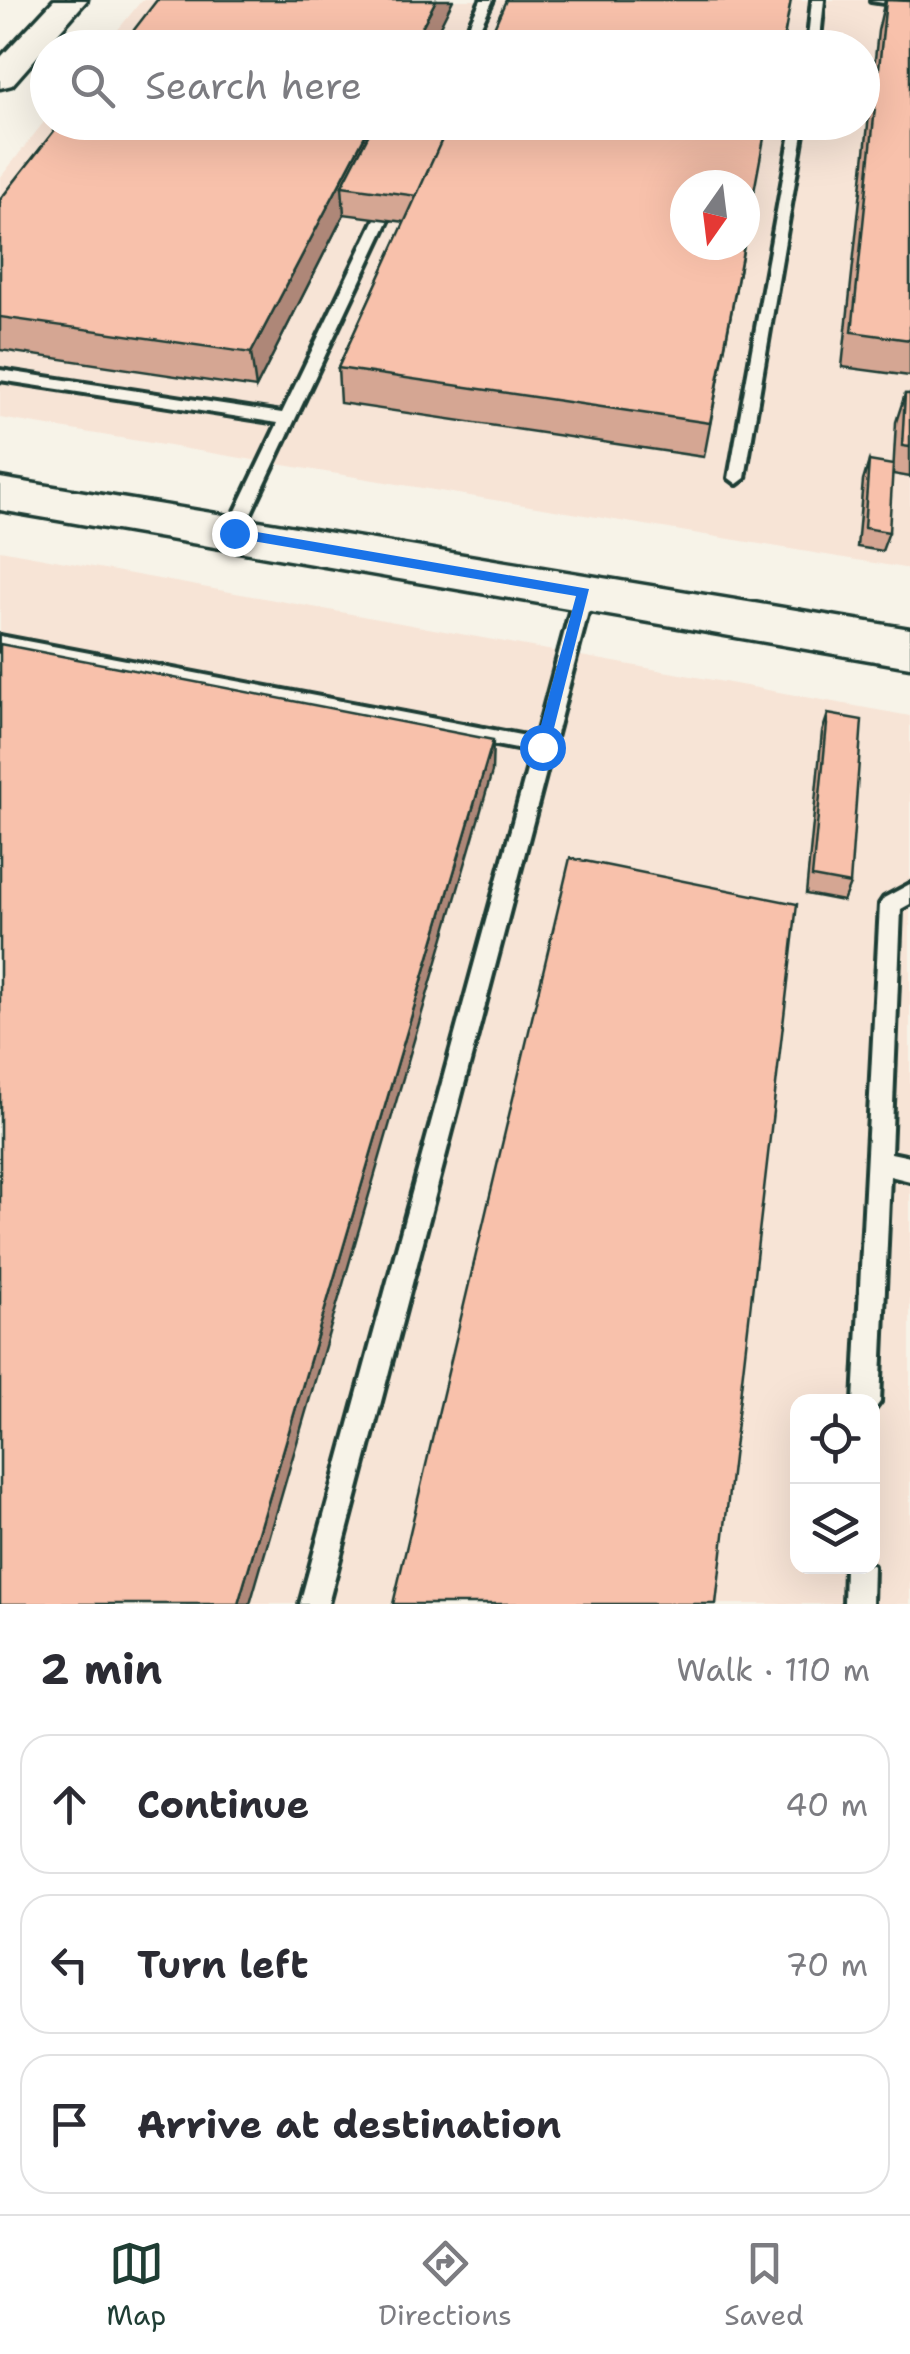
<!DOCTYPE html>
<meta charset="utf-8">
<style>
body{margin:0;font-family:"Shantell Sans",sans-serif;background:#f7f7f7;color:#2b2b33}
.controls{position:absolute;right:30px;bottom:30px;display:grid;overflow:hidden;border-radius:20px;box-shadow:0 10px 40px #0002}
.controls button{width:90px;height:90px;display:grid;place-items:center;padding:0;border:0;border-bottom:2px solid #e1e1e2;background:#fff;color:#2b2b33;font:50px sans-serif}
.compass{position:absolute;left:670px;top:170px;width:90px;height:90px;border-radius:50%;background:#fff;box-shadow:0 10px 40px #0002;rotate:194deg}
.stop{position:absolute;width:30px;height:30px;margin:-22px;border:8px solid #1a73e8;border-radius:50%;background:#fff}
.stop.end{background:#1a73e8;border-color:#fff;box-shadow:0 2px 10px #0008}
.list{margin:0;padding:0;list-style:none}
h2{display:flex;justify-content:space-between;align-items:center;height:130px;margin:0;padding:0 40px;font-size:42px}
h2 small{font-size:32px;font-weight:400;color:#7c7c81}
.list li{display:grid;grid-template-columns:65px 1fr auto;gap:30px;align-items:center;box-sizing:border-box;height:140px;margin:0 20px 20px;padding:0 20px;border:2px solid #e1e1e2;border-radius:30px}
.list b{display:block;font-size:38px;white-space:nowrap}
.list em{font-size:32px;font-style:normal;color:#7c7c81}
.icon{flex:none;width:55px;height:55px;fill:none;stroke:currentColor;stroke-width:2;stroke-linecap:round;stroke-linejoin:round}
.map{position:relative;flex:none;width:910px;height:1604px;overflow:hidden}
.search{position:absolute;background:#fff;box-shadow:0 10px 40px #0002;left:30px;right:30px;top:30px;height:110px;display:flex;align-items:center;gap:25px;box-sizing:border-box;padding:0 35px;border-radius:55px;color:#7c7c81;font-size:38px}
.sheet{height:610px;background:#fff}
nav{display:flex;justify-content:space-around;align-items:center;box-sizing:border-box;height:140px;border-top:2px solid #e1e1e2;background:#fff;font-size:28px;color:#7c7c81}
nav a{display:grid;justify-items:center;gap:5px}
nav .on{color:#1f3d34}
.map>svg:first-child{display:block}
</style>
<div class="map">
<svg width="910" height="1604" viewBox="0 0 910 1604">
<rect width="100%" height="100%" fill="#f7f3e8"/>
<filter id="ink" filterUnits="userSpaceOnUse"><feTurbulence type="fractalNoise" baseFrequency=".01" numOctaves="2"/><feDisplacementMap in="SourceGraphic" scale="20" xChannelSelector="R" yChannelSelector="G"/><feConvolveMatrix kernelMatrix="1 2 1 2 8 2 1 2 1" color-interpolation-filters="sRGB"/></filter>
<g filter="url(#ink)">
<g fill="#f7e4d6" fill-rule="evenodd">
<path d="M142,0H910V569L0,418V178L47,118L48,122H862V48L104,47ZM685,185H745V245H685Z"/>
<path d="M0,550L910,716V1604H0ZM798,1402H872V1566H798Z"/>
</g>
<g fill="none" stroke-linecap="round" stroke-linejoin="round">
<g stroke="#1f3d34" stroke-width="8">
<g id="lane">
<polygon points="481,0 493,0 470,48 458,48"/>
<polygon points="812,0 824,0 819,48 807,48"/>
<polygon points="871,1 910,1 910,7"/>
<polygon points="793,122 805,122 745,478 737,484 729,478"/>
<polygon points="393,192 400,196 250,515 244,517 236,511 278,423 0,380 0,370 282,413 386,196"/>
<polygon points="584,587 593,593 328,1604 300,1604 532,752 0,650 0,636 536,738 575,593"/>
<polygon points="910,884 910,904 901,909 891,1153 910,1157 910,1181 890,1176 880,1402 872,1413 872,1402 854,1402 880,904 884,898"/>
<polygon points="872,1565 873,1566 872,1604 844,1604 845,1566"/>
</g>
</g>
<g stroke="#1f3d34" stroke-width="7">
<g id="secondary">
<polygon points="54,0 87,0 12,85 0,88 0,58"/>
<polygon points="0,478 910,629 910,667 0,510"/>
</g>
</g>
<use href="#lane" fill="#f7f3e8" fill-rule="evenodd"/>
<use href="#secondary" fill="#f7f3e8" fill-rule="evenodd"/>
</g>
<g fill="#d5a693" stroke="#1f3d34" stroke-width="2.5">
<polygon points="885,0 910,1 910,376 842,367 878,31"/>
<polygon points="61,122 744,245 704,457 340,403 338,368 405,222 344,214 256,388 0,350 0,200"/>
<polygon points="905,394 910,394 910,477 893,474 896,422"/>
<polygon points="869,461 889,532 882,551 857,547 863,481"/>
<polygon points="828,714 850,884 843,901 806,894 822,732"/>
</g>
<g fill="#ae8778" stroke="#1f3d34" stroke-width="2.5">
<polygon points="436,0 453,0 429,48 411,48"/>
<polygon points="372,122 391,122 342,186 344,214 256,388 251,353"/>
<polygon points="493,740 492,772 250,1604 238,1604"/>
</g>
<g fill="#f8c1ab" stroke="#1f3d34" stroke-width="2.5">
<polygon points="157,0 436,0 411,48 120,48"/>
<polygon points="506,0 791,0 782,48 485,48"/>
<polygon points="886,0 910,1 910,340 852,332"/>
<polygon points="61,122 372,122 251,353 0,317 0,200"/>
<polygon points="375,122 450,122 417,196 342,186"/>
<polygon points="450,122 767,122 745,240 745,185 685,185 685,245 744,245 710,423 338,368"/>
<polygon points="905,394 910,394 910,447 902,446"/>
<polygon points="869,461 893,465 889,532 864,528"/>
<polygon points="0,644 493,740 238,1604 0,1604"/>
<polygon points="828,714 862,720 850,884 812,877"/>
<polygon points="570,858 797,904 716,1604 393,1604"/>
</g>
</g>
<polygon fill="#1a73e8" points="234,528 589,589 548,752 535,747 576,596 229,537"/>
</svg>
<div class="controls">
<button><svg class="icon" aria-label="locate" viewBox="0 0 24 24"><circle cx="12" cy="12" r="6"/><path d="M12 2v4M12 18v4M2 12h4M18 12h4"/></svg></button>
<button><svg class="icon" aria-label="layers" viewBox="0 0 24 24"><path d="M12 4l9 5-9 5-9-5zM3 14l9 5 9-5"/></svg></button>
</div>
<svg class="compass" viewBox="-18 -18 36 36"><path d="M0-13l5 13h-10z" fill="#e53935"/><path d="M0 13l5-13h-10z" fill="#7c7c81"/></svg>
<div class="stop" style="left:542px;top:747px"></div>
<div class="stop end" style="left:234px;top:533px"></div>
<div class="search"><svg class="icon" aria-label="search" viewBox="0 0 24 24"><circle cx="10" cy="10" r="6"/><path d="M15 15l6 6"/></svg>Search here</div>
</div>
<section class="sheet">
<h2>2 min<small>Walk · 110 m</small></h2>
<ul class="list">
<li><svg class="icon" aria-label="ahead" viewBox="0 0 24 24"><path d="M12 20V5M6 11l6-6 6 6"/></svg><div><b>Continue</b></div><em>40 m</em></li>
<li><svg class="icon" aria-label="left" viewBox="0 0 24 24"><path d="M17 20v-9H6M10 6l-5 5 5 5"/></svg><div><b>Turn left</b></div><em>70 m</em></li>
<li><svg class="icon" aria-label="arrive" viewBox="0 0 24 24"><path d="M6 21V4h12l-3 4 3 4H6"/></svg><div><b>Arrive at destination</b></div></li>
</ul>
</section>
<nav>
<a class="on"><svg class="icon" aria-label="map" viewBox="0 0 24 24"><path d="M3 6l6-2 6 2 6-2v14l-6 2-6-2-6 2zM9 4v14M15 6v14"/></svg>Map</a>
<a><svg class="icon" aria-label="directions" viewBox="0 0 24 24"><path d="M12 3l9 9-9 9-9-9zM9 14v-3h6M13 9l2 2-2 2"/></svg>Directions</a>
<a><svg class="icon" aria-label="saved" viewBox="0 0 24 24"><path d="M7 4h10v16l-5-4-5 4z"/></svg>Saved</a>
</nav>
